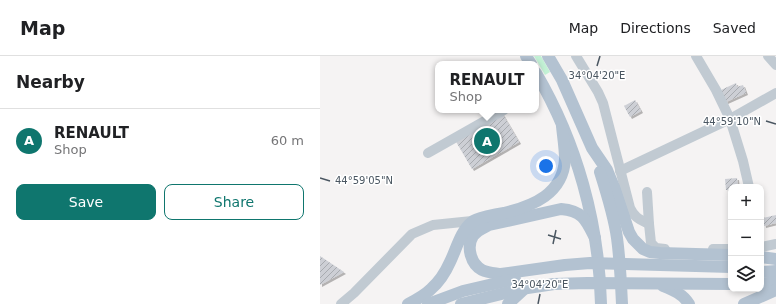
<!DOCTYPE html>
<meta charset="utf-8">
<style>
body{margin:0;font-family:"DejaVu Sans",sans-serif;background:#f6f6f6;color:#202124}
.controls{position:absolute;right:12px;bottom:12px;display:grid;overflow:hidden;border-radius:8px;box-shadow:0 2px 6px #0003}
.controls button{width:36px;height:36px;display:grid;place-items:center;padding:0;border:0;border-bottom:1px solid #e0e0e0;background:#fff;color:#202124;font:20px sans-serif}
.you{position:absolute;left:226px;top:110px;width:14px;height:14px;margin:-10px;border:3px solid #fff;border-radius:50%;background:#1a73e8;box-shadow:0 0 0 6px #1a73e833}
.badge{display:grid;place-items:center;width:26px;height:26px;border-radius:50%;background:#0f766e;color:#fff;font-size:13px;font-weight:700}
.pin{position:absolute;translate:-50% -50%;border:2px solid #fff;box-shadow:0 1px 4px #0006}
.popup{position:absolute;left:115px;top:5px;width:104px;height:52px;box-sizing:border-box;display:grid;place-content:center;border-radius:8px;background:#fff;filter:drop-shadow(0 1px 3px #0005);font-size:13px;white-space:nowrap;color:#757577}
.popup b{font-size:15px;color:#202124}
.popup::after{content:'';position:absolute;left:50%;top:100%;margin-left:-8px;border:8px solid transparent;border-top-color:#fff}
.list{margin:0;padding:0;list-style:none}
h2{display:flex;justify-content:space-between;align-items:center;height:52px;margin:0;padding:0 16px;font-size:17px}
h2 small{font-size:13px;font-weight:400;color:#757577}
.list li{display:grid;grid-template-columns:26px 1fr auto;gap:12px;align-items:center;box-sizing:border-box;height:64px;padding:0 16px;border-top:1px solid #e0e0e0}
.list b{display:block;font-size:15px;white-space:nowrap}
.list p{margin:0;font-size:13px;white-space:nowrap;color:#757577}
.list em{font-size:13px;font-style:normal;color:#757577}
.actions{display:flex;gap:8px;padding:12px 16px}
.actions a{flex:1;padding:9px 0;border:1px solid #0f766e;border-radius:8px;text-align:center;font-size:14px;color:#0f766e}
.actions .main{background:#0f766e;color:#fff}
.icon{flex:none;width:22px;height:22px;fill:none;stroke:currentColor;stroke-width:2;stroke-linecap:round;stroke-linejoin:round}
.map{position:relative;flex:none;width:456px;height:248px;overflow:hidden}
header{display:flex;align-items:center;gap:24px;box-sizing:border-box;height:56px;padding:0 20px;background:#fff;border-bottom:1px solid #e0e0e0}
header strong{font-size:19px}
nav{display:flex;gap:22px;margin-inline-start:auto;font-size:14px}
main{display:flex}
aside{flex:1;background:#fff}
.map>svg:first-child{display:block}
</style>
<header>
<strong>Map</strong>
<nav><a>Map</a><a>Directions</a><a>Saved</a></nav>
</header>
<main>
<aside>
<h2>Nearby<small></small></h2>
<ul class="list">
<li><span class="badge">A</span><div><b>RENAULT</b><p>Shop</p></div><em>60 m</em></li>
</ul>
<div class="actions"><a class="main">Save</a><a>Share</a></div>
</aside>
<div class="map">
<svg width="456" height="248" viewBox="0 0 456 248">
<defs>
<pattern id="building-hatch" width="6" height="6" patternUnits="userSpaceOnUse"><rect width="6" height="6" fill="#cdcfd5"/><path d="M-1 1l2-2M0 6l6-6M5 7l2-2" fill="none" stroke="#a8abb0"/></pattern>
<filter id="shadow"><feDropShadow dx="2" dy="2" stdDeviation="0" flood-color="#0004"/></filter>
</defs>
<rect width="100%" height="100%" fill="#f5f3f3"/>
<polygon fill="#c3f1d5" points="214,0 221,0 230,16 225,19"/>
<g fill="url(#building-hatch)" filter="url(#shadow)">
<polygon points="416,27 417,31 423,29 426,37 406,46 401,34"/>
<polygon points="315,44 321,55 310,61 304,50"/>
<polygon points="182,57 199,86 152,113 135,84"/>
<polygon points="417,122 418,131 411,131 411,134 406,134 405,123"/>
<polygon points="456,159 456,167 444,170 443,162"/>
<polygon points="0,200 24,216 0,229"/>
</g>
<g fill="none" stroke-linecap="round" stroke-linejoin="round">
<g stroke="#c1cad2" stroke-width="10">
<path d="M256,0L278,36L283,47L310,152C315,162 319,163 329,168"/>
<polyline points="376,0 396,34 410,63 423,105 429,131"/>
<polyline points="448,0 456,9"/>
<polyline points="108,97 184,54"/>
<polyline points="300,115 410,63 456,37"/>
<polyline points="327,136 329,168 331,187 336,192 345,193"/>
<polyline points="441,191 456,188"/>
<polyline points="393,193 411,193"/>
<polyline points="21,248 34,237 92,178 113,169 152,165"/>
</g>
<g stroke="#b3c2d1" stroke-width="12">
<polyline points="206,0 211,8"/>
<polyline points="228,0 242,24 272,92 287,114 294,131 309,176 313,183 323,193 330,196 340,197 411,199"/>
<path d="M216,17C257,87 279,167 281,248"/>
<path d="M280,116C287,138 294,160 297,182C300,204 301,226 302,248"/>
<path d="M275,182C266,164 263,155 241,153L169,169C163,172 157,174 153,180C146,191 151,208 162,214C168,217 175,217 181,218L245,209L270,207L411,211"/>
<polyline points="441,201 456,203"/>
<polyline points="441,216 456,215"/>
<polyline points="441,228 456,226"/>
<path d="M343,230C353,234 363,238 369,248"/>
<path d="M88,248C96,244 105,239 111,233C119,226 126,215 130,206C136,194 141,174 152,166C156,162 177,158 184,157C213,150 243,138 245,103C245,92 243,81 242,70"/>
<polyline points="108,248 143,235 195,223"/>
<polyline points="141,248 201,233 234,228 267,227 411,228"/>
<polyline points="188,248 204,233"/>
<polyline points="424,248 456,234"/>
</g>
</g>
<path fill="none" stroke="#4a5661" stroke-width="1.5" d="M277,10L280,0M446,65L456,68M0,122L10,125M228,179L241,183M233,188L236,174M218,248L220,238"/>
<g font-size="10" text-anchor="middle" fill="#4a5661" stroke="#fff" stroke-width="3" stroke-linejoin="round" paint-order="stroke">
<text x="277" y="23">34°04'20"E</text>
<text x="412" y="69">44°59'10"N</text>
<text x="44" y="128">44°59'05"N</text>
<text x="220" y="232">34°04'20"E</text>
</g>
</svg>
<div class="controls">
<button>+</button>
<button>−</button>
<button><svg class="icon" aria-label="layers" viewBox="0 0 24 24"><path d="M12 4l9 5-9 5-9-5zM3 14l9 5 9-5"/></svg></button>
</div>
<div class="you"></div>
<div class="pin badge" style="left:167px;top:85px">A</div>
<div class="popup"><b>RENAULT</b>Shop</div>
</div>
</main>
